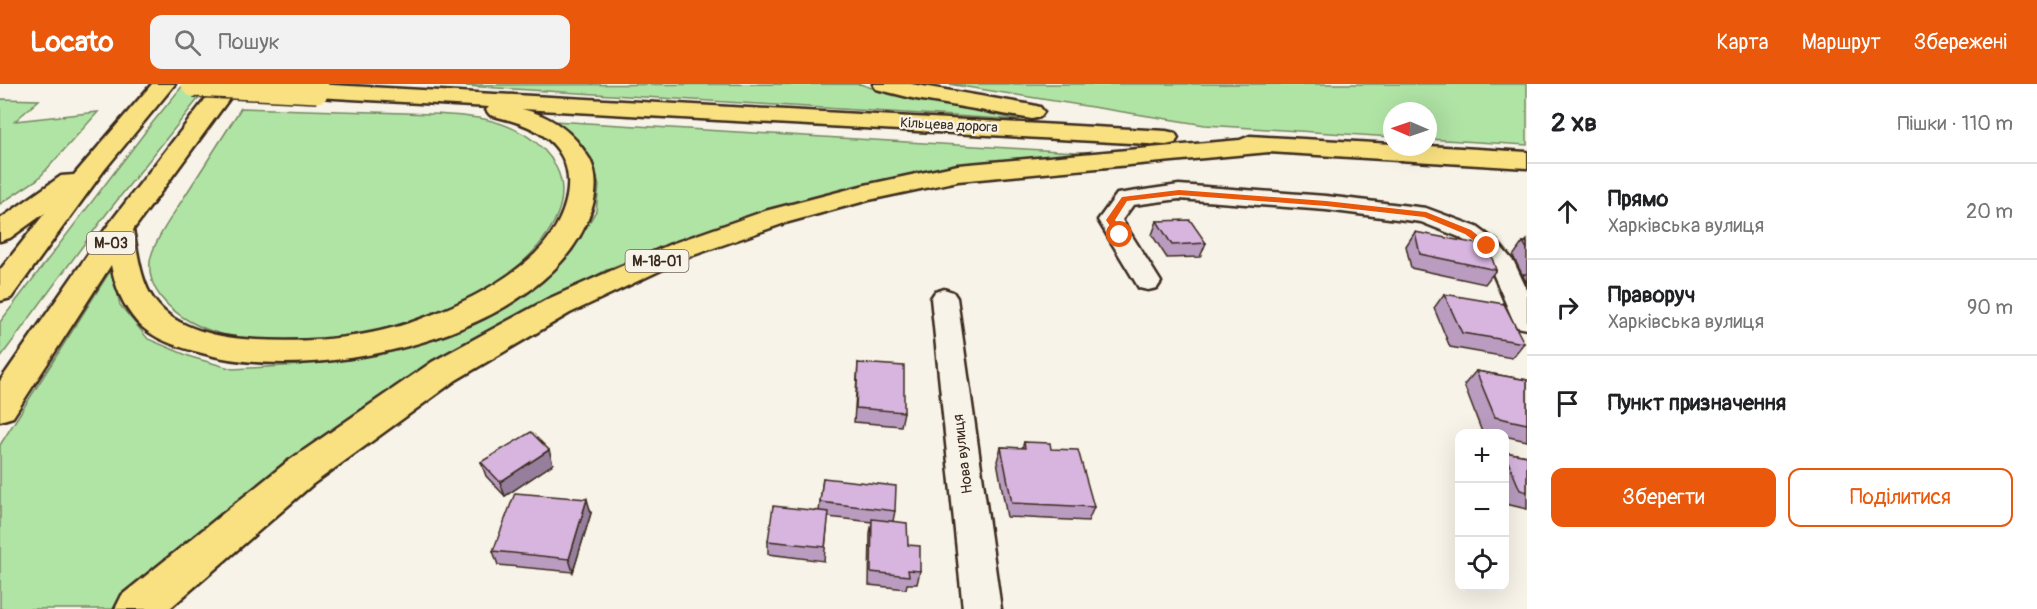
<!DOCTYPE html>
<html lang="uk">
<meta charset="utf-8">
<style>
body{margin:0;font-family:Pangolin,sans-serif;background:#f2f2f2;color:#202124}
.controls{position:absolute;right:18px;bottom:18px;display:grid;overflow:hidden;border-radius:12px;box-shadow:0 6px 24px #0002}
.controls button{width:54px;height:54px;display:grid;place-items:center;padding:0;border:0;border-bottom:2px solid #e0e0e0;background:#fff;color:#202124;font:30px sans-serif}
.compass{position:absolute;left:1383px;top:18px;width:54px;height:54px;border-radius:50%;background:#fff;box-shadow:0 6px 24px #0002;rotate:272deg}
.stop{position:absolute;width:18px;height:18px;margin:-14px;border:4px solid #ea580c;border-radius:50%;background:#fff}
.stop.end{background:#ea580c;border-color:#fff;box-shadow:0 2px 6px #0008}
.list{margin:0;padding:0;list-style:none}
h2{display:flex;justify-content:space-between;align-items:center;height:78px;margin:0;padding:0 24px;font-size:26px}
h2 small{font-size:20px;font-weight:400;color:#757577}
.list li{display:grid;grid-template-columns:39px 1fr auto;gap:18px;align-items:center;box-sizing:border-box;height:96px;padding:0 24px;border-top:2px solid #e0e0e0}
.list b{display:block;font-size:22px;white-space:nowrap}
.list p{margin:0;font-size:20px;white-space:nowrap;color:#757577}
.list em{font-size:20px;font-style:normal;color:#757577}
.actions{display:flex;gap:12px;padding:18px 24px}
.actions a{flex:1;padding:14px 0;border:2px solid #ea580c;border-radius:12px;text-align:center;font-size:21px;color:#ea580c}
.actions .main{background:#ea580c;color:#fff}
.icon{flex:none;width:33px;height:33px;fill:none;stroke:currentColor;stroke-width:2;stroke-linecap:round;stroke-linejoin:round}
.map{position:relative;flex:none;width:1527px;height:525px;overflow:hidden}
header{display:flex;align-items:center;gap:36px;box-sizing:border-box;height:84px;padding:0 30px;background:#ea580c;color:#fff}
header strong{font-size:28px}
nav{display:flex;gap:33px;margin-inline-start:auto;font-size:21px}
.search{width:420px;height:54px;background:#f2f2f2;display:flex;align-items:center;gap:15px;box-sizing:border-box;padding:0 21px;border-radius:12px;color:#757577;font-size:22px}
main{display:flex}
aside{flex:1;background:#fff}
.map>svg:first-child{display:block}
</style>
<header>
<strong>Locato</strong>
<div class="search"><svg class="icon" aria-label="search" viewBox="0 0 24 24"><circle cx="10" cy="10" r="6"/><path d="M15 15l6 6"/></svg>Пошук</div>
<nav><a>Карта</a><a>Маршрут</a><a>Збережені</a></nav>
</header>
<main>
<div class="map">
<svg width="1527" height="525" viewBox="0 0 1527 525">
<rect width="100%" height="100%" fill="#f7f3e8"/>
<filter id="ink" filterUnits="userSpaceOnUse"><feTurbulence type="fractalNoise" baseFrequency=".0167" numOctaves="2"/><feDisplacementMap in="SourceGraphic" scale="12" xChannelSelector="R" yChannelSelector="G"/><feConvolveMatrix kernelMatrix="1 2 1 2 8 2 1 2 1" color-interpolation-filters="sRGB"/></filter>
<g filter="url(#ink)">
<g fill="#b0e4a5" stroke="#768762" stroke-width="1.5">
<polygon points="184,0 210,0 107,129 0,274 0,238 149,43"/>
<polygon points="860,0 881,7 1020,36 449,1"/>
<polygon points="948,0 1527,0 1527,61 1428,55 1428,27 1392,27 1392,53 1205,41"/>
<polygon points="0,15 39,16 15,37 98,28 38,95 0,120"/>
<path d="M241,24C296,26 350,27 405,29C431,30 458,30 484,35C512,41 543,56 556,83C569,108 559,134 543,156C479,241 282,289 189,237C168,225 147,204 150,178C152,160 171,134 181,118C201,87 221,56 241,24Z"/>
<polygon points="553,37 1092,69 915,94 764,127 610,184 521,233 123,525 0,525 0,361 112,184 120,221 148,255 191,273 233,285 300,281 374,267 553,181 583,149 596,127 599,102 592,75"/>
</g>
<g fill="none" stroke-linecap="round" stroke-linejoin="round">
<g stroke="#3b2a1e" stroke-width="5">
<g id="minor">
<polygon points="1179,101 1326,112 1426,124 1477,143 1496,157 1514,178 1527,206 1527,245 1517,243 1513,236 1489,180 1478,167 1459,153 1421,138 1326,126 1179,115 1133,121 1122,136 1161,198 1157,204 1148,206 1139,204 1098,136 1117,110"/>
<polygon points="944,205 953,208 957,214 1001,525 963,525 931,214 935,208"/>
</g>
</g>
<g stroke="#3b2a1e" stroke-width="5">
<g id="trunk">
<polygon points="152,0 175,0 105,85 11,214 0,217 0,186 45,129 10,154 0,157 0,135 61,92 74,91"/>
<path d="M217,0H240L133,146C138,168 140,197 154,216C175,246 221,254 256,256C313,259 372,254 426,233C464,219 505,198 535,170C567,139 586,83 544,52C528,40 509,36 490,31L486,26L489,23L317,13L309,11L306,6L309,1L314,0L1166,47L1175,49L1178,54L1175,59L1166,61L522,25C552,32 573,48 589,74C598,90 597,110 591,127C550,253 315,302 202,269C179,263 154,256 137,238C123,222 115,202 111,181L13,333L0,337V297L109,140Z"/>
<polygon points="873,0 911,0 1032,21 1040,23 1044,28 1040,33 1032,35 916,15 876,5"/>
<polygon points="1250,52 1392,60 1392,63 1428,62 1527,68 1527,84 1269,68 958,97 869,116 785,139 691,172 570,229 456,296 313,400 169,525 115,525 122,511 287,378 432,278 548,215 671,160 765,127 865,101 958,81 1240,56"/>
</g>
</g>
<use href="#minor" fill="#f7f3e8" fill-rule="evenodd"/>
<use href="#trunk" fill="#f9e181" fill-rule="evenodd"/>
<g stroke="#3b2a1e" stroke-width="28" stroke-linecap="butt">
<polyline id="trunk-bridge" points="194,0 317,6"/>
</g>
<use href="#trunk-bridge" stroke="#f9e181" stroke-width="25"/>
</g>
<g fill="#b99cc0" stroke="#3b2a1e" stroke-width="1.5">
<polygon points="1157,137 1206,159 1200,173 1167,174 1152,151"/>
<polygon points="1415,148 1496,186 1485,200 1411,184 1406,162"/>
<polygon points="1527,156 1527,199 1523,192 1525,190 1522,190 1513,172 1523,158 1525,158"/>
<polygon points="1444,210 1524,259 1512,274 1450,263 1434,224"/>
<polygon points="858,279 904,328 901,342 854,338"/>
<polygon points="1476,287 1527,296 1527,357 1504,352 1504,350 1492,350 1482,348 1464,301"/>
<polygon points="1024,358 1051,365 1094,423 1088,437 1007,433 997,377 1001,363 1022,364"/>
<polygon points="1504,368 1527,372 1527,425 1506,420 1504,417"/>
<polygon points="481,378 553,380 505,412 486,392"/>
<polygon points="823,394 895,427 893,437 908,461 920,487 917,500 907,500 906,505 869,501 870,449 872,438 828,433 824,477 768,470 768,457 819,427"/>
<polygon points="591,429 573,488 498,481 493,467"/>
</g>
<g fill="#967f9c" stroke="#3b2a1e" stroke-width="1.5">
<polygon points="549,366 553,380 505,412 500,398"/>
<polygon points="587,415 591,429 573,488 569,475"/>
</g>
<g fill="#d7b5df" stroke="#3b2a1e" stroke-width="1.5">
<polygon points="1190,136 1206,159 1172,161 1157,137"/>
<polygon points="1415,148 1488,162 1496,186 1420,170"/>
<polygon points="1523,158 1527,159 1527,165"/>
<polygon points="1444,210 1504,220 1524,259 1462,249"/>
<polygon points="858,279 904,282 904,328 856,324"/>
<polygon points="1476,287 1527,296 1527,340 1495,333"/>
<polygon points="531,348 549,366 500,398 481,378"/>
<polygon points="1024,358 1050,359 1051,365 1078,366 1094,423 1012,419 1001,363 1025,364"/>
<polygon points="1504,368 1527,372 1527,408 1520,406"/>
<polygon points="823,394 896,402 895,427 820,418"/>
<polygon points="515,409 587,415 569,475 493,467"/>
<polygon points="773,422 829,428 825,463 768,457"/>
<polygon points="872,435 907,439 908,461 920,462 920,487 908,486 909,492 871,488"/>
</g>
</g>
<polygon fill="#ea580c" points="1179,106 1326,117 1426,128 1471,146 1491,162 1484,164 1465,150 1424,133 1326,122 1179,111 1127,117 1115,136 1124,151 1123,153 1117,153 1106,136 1122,113"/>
<g text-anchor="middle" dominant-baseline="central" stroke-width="4.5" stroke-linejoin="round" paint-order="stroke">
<g font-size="14" fill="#3b2a1e" stroke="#f7f3e8">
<text transform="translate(949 41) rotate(3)">Кільцева дорога</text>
</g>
<g fill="#f7f3e8" stroke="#73665b" stroke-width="1.5">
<rect x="87" y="148" width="48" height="22" rx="4.5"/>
<rect x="625.5" y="166" width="63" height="22" rx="4.5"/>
</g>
<g font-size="14" font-weight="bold" fill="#3b2a1e">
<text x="111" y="159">М-03</text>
<text x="657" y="177">М-18-01</text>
</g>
<g font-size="15" fill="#3b2a1e" stroke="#f7f3e8">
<text transform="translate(963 370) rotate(-97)">Нова вулиця</text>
</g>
</g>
</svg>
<div class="controls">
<button>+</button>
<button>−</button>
<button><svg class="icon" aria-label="locate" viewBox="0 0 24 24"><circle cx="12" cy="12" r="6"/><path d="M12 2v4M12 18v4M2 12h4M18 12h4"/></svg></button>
</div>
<svg class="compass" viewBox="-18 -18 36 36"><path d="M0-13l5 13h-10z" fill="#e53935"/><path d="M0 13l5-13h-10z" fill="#757577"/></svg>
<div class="stop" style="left:1120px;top:151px"></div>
<div class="stop end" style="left:1487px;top:162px"></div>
</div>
<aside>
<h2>2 хв<small>Пішки · 110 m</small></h2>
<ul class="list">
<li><svg class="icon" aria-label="ahead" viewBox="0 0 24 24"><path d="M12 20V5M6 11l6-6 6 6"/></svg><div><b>Прямо</b><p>Харківська вулиця</p></div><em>20 m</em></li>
<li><svg class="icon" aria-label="right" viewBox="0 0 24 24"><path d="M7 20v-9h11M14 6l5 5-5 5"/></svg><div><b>Праворуч</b><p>Харківська вулиця</p></div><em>90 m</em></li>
<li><svg class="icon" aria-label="arrive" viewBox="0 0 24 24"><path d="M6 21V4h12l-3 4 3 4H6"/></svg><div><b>Пункт призначення</b></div></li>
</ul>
<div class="actions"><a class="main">Зберегти</a><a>Поділитися</a></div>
</aside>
</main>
